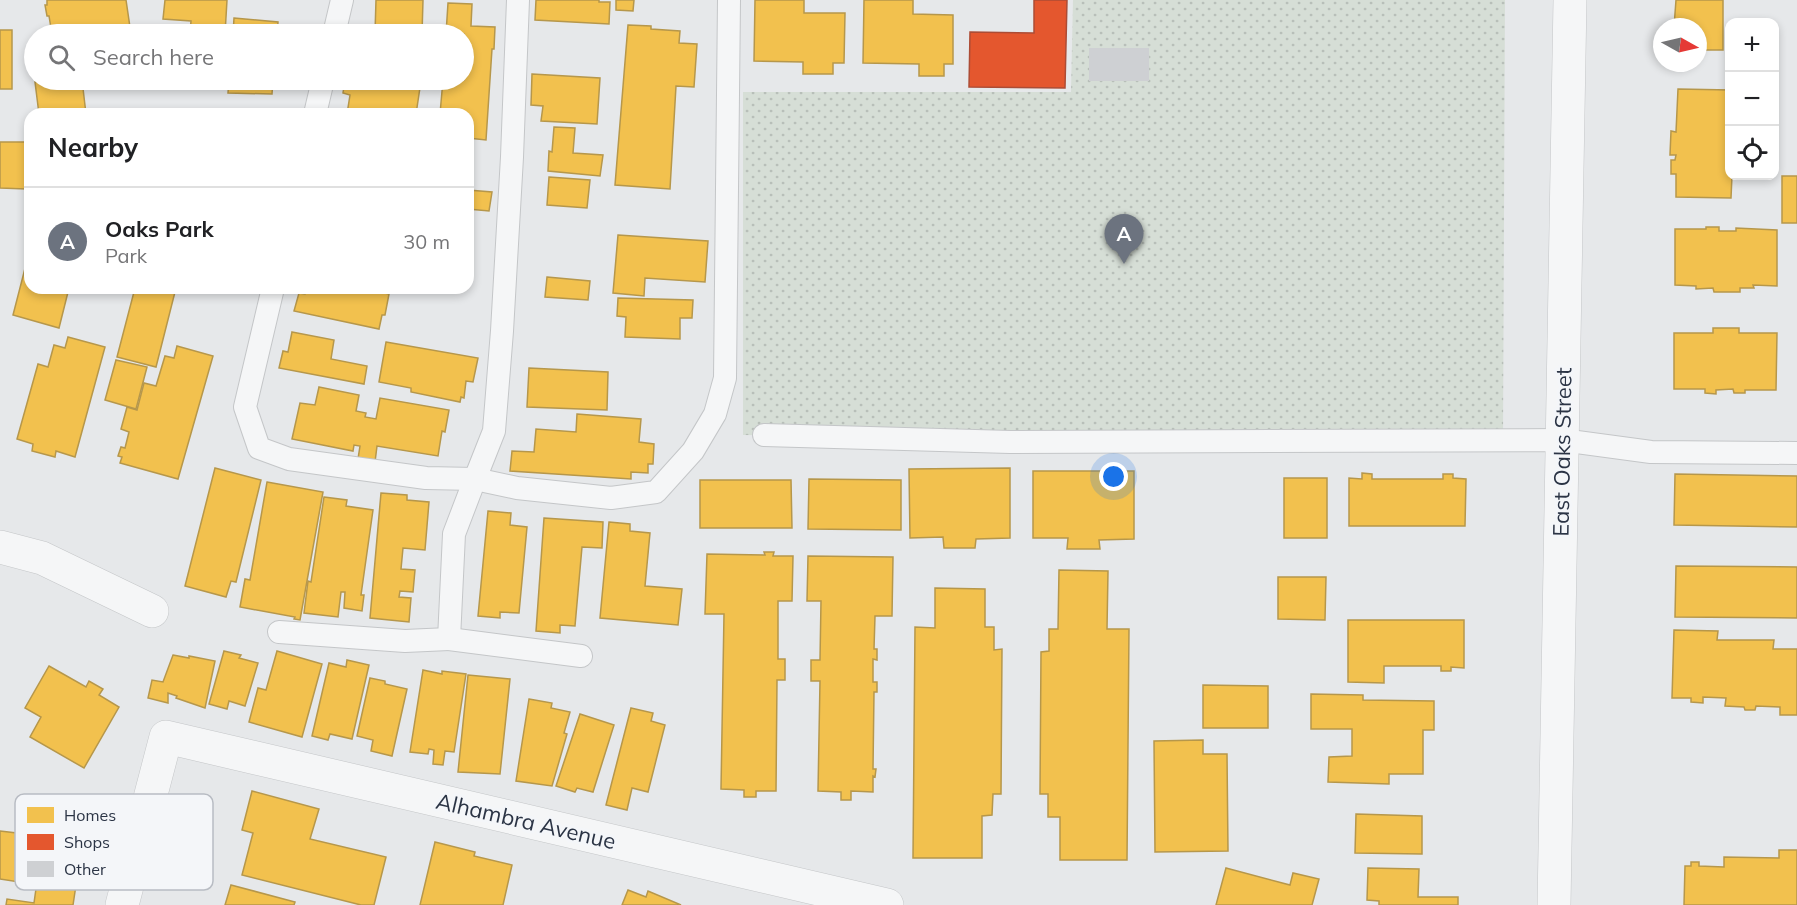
<!DOCTYPE html>
<meta charset="utf-8">
<style>
body{margin:0;font-family:Mulish,sans-serif;background:#f2f2f2;color:#202124}
.controls{position:absolute;right:18px;top:18px;display:grid;overflow:hidden;border-radius:12px;box-shadow:0 3px 9px #0003}
.controls button{width:54px;height:54px;display:grid;place-items:center;padding:0;border:0;border-bottom:2px solid #e0e0e0;background:#fff;color:#202124;font:30px sans-serif}
.compass{position:absolute;left:1653px;top:18px;width:54px;height:54px;border-radius:50%;background:#fff;box-shadow:0 3px 9px #0003;rotate:98deg}
.you{position:absolute;left:1114px;top:477px;width:21px;height:21px;margin:-15px;border:4px solid #fff;border-radius:50%;background:#1a73e8;box-shadow:0 0 0 9px #1a73e833}
.badge{display:grid;place-items:center;width:39px;height:39px;border-radius:50%;background:#6c737f;color:#fff;font-size:20px;font-weight:700}
.pin{position:absolute;translate:-50% -50px;filter:drop-shadow(0 2px 3px #0008)}
.pin::after{content:'';position:absolute;top:32px;width:21px;height:18px;background:inherit;clip-path:polygon(0 0,100% 0,50% 100%)}
.list{margin:0;padding:0;list-style:none}
h2{display:flex;justify-content:space-between;align-items:center;height:78px;margin:0;padding:0 24px;font-size:26px}
h2 small{font-size:20px;font-weight:400;color:#757577}
.list li{display:grid;grid-template-columns:39px 1fr auto;gap:18px;align-items:center;box-sizing:border-box;height:108px;padding:0 24px;border-top:2px solid #e0e0e0}
.list b{display:block;font-size:22px;white-space:nowrap}
.list p{margin:0;font-size:20px;white-space:nowrap;color:#757577}
.list em{font-size:20px;font-style:normal;color:#757577}
.icon{flex:none;width:33px;height:33px;fill:none;stroke:currentColor;stroke-width:2;stroke-linecap:round;stroke-linejoin:round}
.map{position:relative;flex:none;width:1797px;height:905px;overflow:hidden}
.search{position:absolute;background:#fff;box-shadow:0 3px 9px #0003;left:24px;top:24px;width:450px;height:66px;display:flex;align-items:center;gap:15px;box-sizing:border-box;padding:0 21px;border-radius:33px;color:#757577;font-size:22px}
.panel{position:absolute;background:#fff;box-shadow:0 3px 9px #0003;left:24px;top:108px;width:450px;height:186px;border-radius:18px}
.map>svg:first-child{display:block}
</style>
<div class="map">
<svg width="1797" height="905" viewBox="0 0 1797 905">
<defs>
<pattern id="grass-dots" width="8" height="8" patternUnits="userSpaceOnUse" patternTransform="scale(1.5)"><rect width="8" height="8" fill="#d6ded6"/><path d="M2 2h.1M6 6h.1" fill="none" stroke="#b8bfb9" stroke-width="1.8" stroke-linecap="round"/></pattern>
</defs>
<rect width="100%" height="100%" fill="#e6e8ea"/>
<polygon fill="url(#grass-dots)" points="1073,0 1505,0 1503,442 743,435 743,92 1071,92"/>
<g fill="#f2c14e" stroke="#b6974b" stroke-width="1.5">
<polygon points="47,0 126,0 131,34 52,34 49,16 47,16 45,5 47,5"/>
<polygon points="165,0 227,0 225,34 190,34 191,21 163,19"/>
<polygon points="376,0 423,0 422,34 375,33"/>
<polygon points="536,0 599,0 599,2 610,2 609,24 535,20"/>
<polygon points="616,0 634,0 633,11 616,10"/>
<polygon points="755,0 804,0 804,13 845,13 844,63 833,63 833,74 803,74 803,62 754,61"/>
<polygon points="864,0 913,0 913,14 953,15 953,64 944,64 944,76 919,76 919,64 863,63"/>
<polygon points="1676,0 1723,0 1723,50 1698,50 1698,27 1674,27"/>
<polygon points="448,3 472,4 471,26 495,27 494,49 492,49 486,140 468,138 468,114 440,114 443,80 464,80 464,34 446,34"/>
<polygon points="234,18 278,22 277,34 233,34"/>
<polygon points="628,25 651,26 651,29 680,31 679,43 697,44 694,87 676,86 670,189 615,185"/>
<rect x="0" y="30" width="12" height="59"/>
<polygon points="532,74 600,78 597,124 541,121 543,106 531,105"/>
<polygon points="57,80 82,80 86,114 39,114 35,82"/>
<polygon points="229,80 273,80 272,94 228,93"/>
<polygon points="345,80 410,80 421,81 416,114 347,114 350,95 343,93"/>
<polygon points="1678,89 1730,90 1730,176 1732,176 1731,198 1676,197 1676,174 1671,174 1671,160 1675,160 1676,155 1670,155 1671,131 1676,132"/>
<polygon points="554,127 575,128 573,153 603,155 600,176 548,171 549,151 552,152"/>
<polygon points="0,142 27,142 26,189 0,188"/>
<rect x="1782" y="176" width="15" height="47"/>
<polygon points="549,177 590,180 587,208 547,205"/>
<polygon points="468,190 492,192 489,211 468,209"/>
<polygon points="1706,227 1719,227 1719,231 1736,231 1736,228 1777,230 1777,286 1753,285 1754,288 1740,288 1740,292 1714,292 1713,288 1696,289 1696,286 1675,285 1675,229 1706,229"/>
<polygon points="618,235 708,241 705,282 645,278 644,296 613,293"/>
<polygon points="30,249 30,288 79,288 78,291 69,288 59,328 13,315"/>
<polygon points="547,277 590,281 588,300 545,297"/>
<polygon points="135,288 176,288 156,367 117,357"/>
<polygon points="306,288 363,288 389,294 385,315 382,315 379,329 294,311 299,293 305,294"/>
<polygon points="618,298 693,300 692,318 680,318 680,339 625,337 626,317 617,316"/>
<polygon points="1713,328 1739,328 1739,333 1777,333 1776,390 1745,390 1745,393 1734,393 1733,389 1716,390 1716,394 1705,393 1705,389 1674,389 1674,333 1713,333"/>
<polygon points="292,332 334,340 331,359 367,366 364,384 279,368 283,351 288,352"/>
<polygon points="68,337 105,347 75,457 56,451 55,457 32,451 33,444 17,439 38,364 48,367 54,345 65,348"/>
<polygon points="386,342 478,358 473,382 466,381 464,398 461,397 460,402 411,392 411,388 379,382"/>
<polygon points="177,346 213,356 178,479 120,463 122,457 118,456 121,447 125,448 129,432 121,429 127,407 137,410 144,383 156,386 165,356 174,358"/>
<polygon points="116,360 147,367 136,409 105,400"/>
<polygon points="529,368 608,372 607,410 527,407"/>
<polygon points="319,387 359,395 356,411 366,413 365,417 376,419 380,398 449,410 445,432 442,431 438,456 377,446 375,462 358,459 360,446 354,445 353,451 292,439 300,403 315,405"/>
<polygon points="577,414 641,419 639,442 654,444 653,464 648,464 648,473 631,472 631,479 510,471 512,451 534,452 536,429 576,432"/>
<polygon points="215,468 261,480 236,582 231,581 226,597 185,586"/>
<polygon points="1010,468 1010,538 976,539 975,548 944,548 943,537 910,538 909,469"/>
<polygon points="1033,471 1134,471 1134,539 1099,540 1100,549 1067,549 1068,538 1033,538"/>
<polygon points="1362,473 1372,474 1372,479 1443,479 1443,474 1453,474 1453,478 1466,479 1465,526 1349,526 1349,478 1362,479"/>
<polygon points="1675,474 1797,476 1797,527 1674,525"/>
<rect x="1284" y="478" width="43" height="60"/>
<polygon points="809,479 901,480 901,530 808,529"/>
<polygon points="700,480 791,480 792,528 700,528"/>
<polygon points="267,482 323,492 300,620 294,619 295,617 240,607 245,579 250,580"/>
<polygon points="381,493 407,495 407,500 429,502 425,550 403,548 401,569 415,570 413,592 400,591 399,597 411,598 409,622 370,618"/>
<polygon points="324,497 347,500 346,506 373,510 361,595 364,595 362,611 344,608 345,592 341,592 338,617 304,613 308,581 311,582"/>
<polygon points="488,511 511,513 510,525 527,527 519,613 500,612 500,618 478,616"/>
<polygon points="544,518 603,522 602,548 582,547 575,626 560,625 560,633 536,631"/>
<polygon points="609,522 630,524 630,531 650,533 645,586 682,589 678,625 600,618"/>
<polygon points="764,552 774,552 773,556 793,556 792,601 778,601 778,659 785,659 785,680 777,680 776,791 756,791 756,797 744,797 744,790 721,789 724,614 705,614 707,554 765,555"/>
<polygon points="808,556 893,557 892,616 875,616 874,649 877,649 877,660 873,659 873,682 877,682 877,692 874,692 873,769 876,769 875,777 873,776 873,792 851,791 851,800 841,800 841,792 818,791 820,681 811,681 811,660 820,660 821,601 807,601"/>
<polygon points="1676,566 1797,567 1797,618 1675,617"/>
<polygon points="1059,570 1108,571 1107,629 1129,629 1127,860 1060,860 1060,817 1048,817 1048,794 1040,794 1041,652 1049,651 1049,629 1058,629"/>
<polygon points="1278,577 1326,577 1325,620 1278,619"/>
<polygon points="935,588 985,589 985,627 994,627 994,650 1002,649 1001,794 993,794 992,815 982,816 982,858 913,858 915,627 935,628"/>
<polygon points="1348,620 1464,620 1464,668 1451,667 1451,671 1441,671 1441,666 1384,666 1384,683 1348,682"/>
<polygon points="1674,630 1718,631 1717,640 1774,640 1773,649 1797,649 1797,715 1780,715 1780,707 1756,706 1755,710 1745,710 1744,707 1725,706 1726,698 1703,697 1703,703 1691,702 1691,698 1672,698"/>
<polygon points="224,651 241,655 239,658 258,663 245,706 229,701 227,709 209,704"/>
<polygon points="277,651 322,664 302,737 249,722 258,688 266,690"/>
<polygon points="173,655 189,658 189,656 215,661 205,708 176,698 177,696 168,693 168,703 148,698 152,680 163,682"/>
<polygon points="347,660 369,665 352,739 330,734 328,740 312,736 329,663 346,667"/>
<polygon points="49,666 86,687 89,681 103,689 99,695 119,707 84,768 30,737 41,717 25,708"/>
<polygon points="423,670 442,674 442,671 466,674 454,752 445,751 443,765 433,764 434,750 429,749 428,754 410,752"/>
<polygon points="468,675 510,679 500,774 458,772"/>
<polygon points="370,678 385,681 385,684 407,689 392,756 371,751 373,740 357,736"/>
<polygon points="1203,685 1268,686 1268,728 1203,728"/>
<polygon points="1311,694 1363,695 1363,700 1434,701 1434,730 1423,730 1423,774 1389,774 1389,784 1328,782 1329,757 1352,756 1352,729 1311,729"/>
<polygon points="529,699 552,703 551,708 570,712 564,733 567,734 552,786 516,781"/>
<polygon points="631,708 653,713 651,721 665,725 648,792 632,788 627,810 606,805"/>
<polygon points="580,714 614,725 593,792 577,788 575,792 556,786"/>
<polygon points="1203,740 1203,754 1227,754 1228,851 1155,852 1154,741"/>
<polygon points="252,791 319,809 310,839 386,857 374,905 361,905 242,875 253,833 242,830"/>
<polygon points="1356,814 1422,816 1422,854 1355,853"/>
<polygon points="0,831 25,834 24,842 33,844 31,860 21,859 19,882 0,879"/>
<polygon points="435,842 475,852 474,856 512,865 503,905 420,905"/>
<polygon points="1779,850 1797,850 1797,905 1684,905 1685,866 1691,866 1691,862 1699,862 1699,866 1724,867 1724,857 1779,858"/>
<polygon points="40,860 79,865 73,905 6,905 7,899 34,903"/>
<polygon points="1226,868 1290,885 1293,873 1319,879 1312,905 1216,905"/>
<polygon points="1368,868 1419,869 1418,897 1458,897 1458,905 1379,905 1379,901 1367,900"/>
<polygon points="231,885 295,902 294,905 225,905"/>
<polygon points="628,890 646,897 648,891 681,905 622,905"/>
</g>
<polygon fill="#e4572e" stroke="#ac4c35" stroke-width="1.5" points="1034,0 1067,0 1065,88 969,87 970,32 1034,33"/>
<rect fill="#ced0d3" x="1089" y="48" width="60" height="33"/>
<g fill="none" stroke-linecap="round" stroke-linejoin="round">
<g stroke="#c4c6c8" stroke-width="24">
<g id="service">
<polyline points="334,34 342,0"/>
<polyline points="315,114 323,80"/>
<polyline points="273,288 245,407 259,448 289,459 426,478 475,479 494,431 502,331 512,157 518,0"/>
<polyline points="764,435 1010,442 1562,440 1651,452 1797,453"/>
<polyline points="279,632 405,641 449,639 454,534 475,479 517,488 611,498 656,492 693,451 715,414 725,378 729,0"/>
<polyline points="449,639 581,656"/>
</g>
</g>
<g stroke="#c4c6c8" stroke-width="34">
<g id="minor">
<polyline points="0,547 42,558 152,611"/>
<polyline points="122,905 166,737 887,905"/>
<polyline points="1554,905 1570,0"/>
</g>
</g>
<use href="#service" stroke="#f5f6f7" stroke-width="22"/>
<use href="#minor" stroke="#f5f6f7" stroke-width="33"/>
</g>
<g text-anchor="middle" dominant-baseline="central" stroke-width="6" stroke-linejoin="round" paint-order="stroke">
<g font-size="22" fill="#2b3445" stroke="#f4f6f9">
<text transform="translate(1562 452) rotate(-89)">East Oaks Street</text>
<text transform="translate(526 821) rotate(13)">Alhambra Avenue</text>
</g>
</g>
<rect x="15" y="794" width="198" height="96" rx="9" fill="#f4f6f9" stroke="#b8bcc3" stroke-width="1.5"/>
<rect x="27" y="807" width="27" height="16" fill="#f2c14e"/>
<rect x="27" y="834" width="27" height="16" fill="#e4572e"/>
<rect x="27" y="861" width="27" height="16" fill="#ced0d3"/>
<g font-size="16" fill="#2b3445">
<text x="64" y="821">Homes</text>
<text x="64" y="848">Shops</text>
<text x="64" y="875">Other</text>
</g>
</svg>
<div class="controls">
<button>+</button>
<button>−</button>
<button><svg class="icon" aria-label="locate" viewBox="0 0 24 24"><circle cx="12" cy="12" r="6"/><path d="M12 2v4M12 18v4M2 12h4M18 12h4"/></svg></button>
</div>
<svg class="compass" viewBox="-18 -18 36 36"><path d="M0-13l5 13h-10z" fill="#e53935"/><path d="M0 13l5-13h-10z" fill="#757577"/></svg>
<div class="you"></div>
<div class="pin badge" style="left:1124px;top:264px">A</div>
<div class="search"><svg class="icon" aria-label="search" viewBox="0 0 24 24"><circle cx="10" cy="10" r="6"/><path d="M15 15l6 6"/></svg>Search here</div>
<section class="panel">
<h2>Nearby<small></small></h2>
<ul class="list">
<li><span class="badge">A</span><div><b>Oaks Park</b><p>Park</p></div><em>30 m</em></li>
</ul>
</section>
</div>
